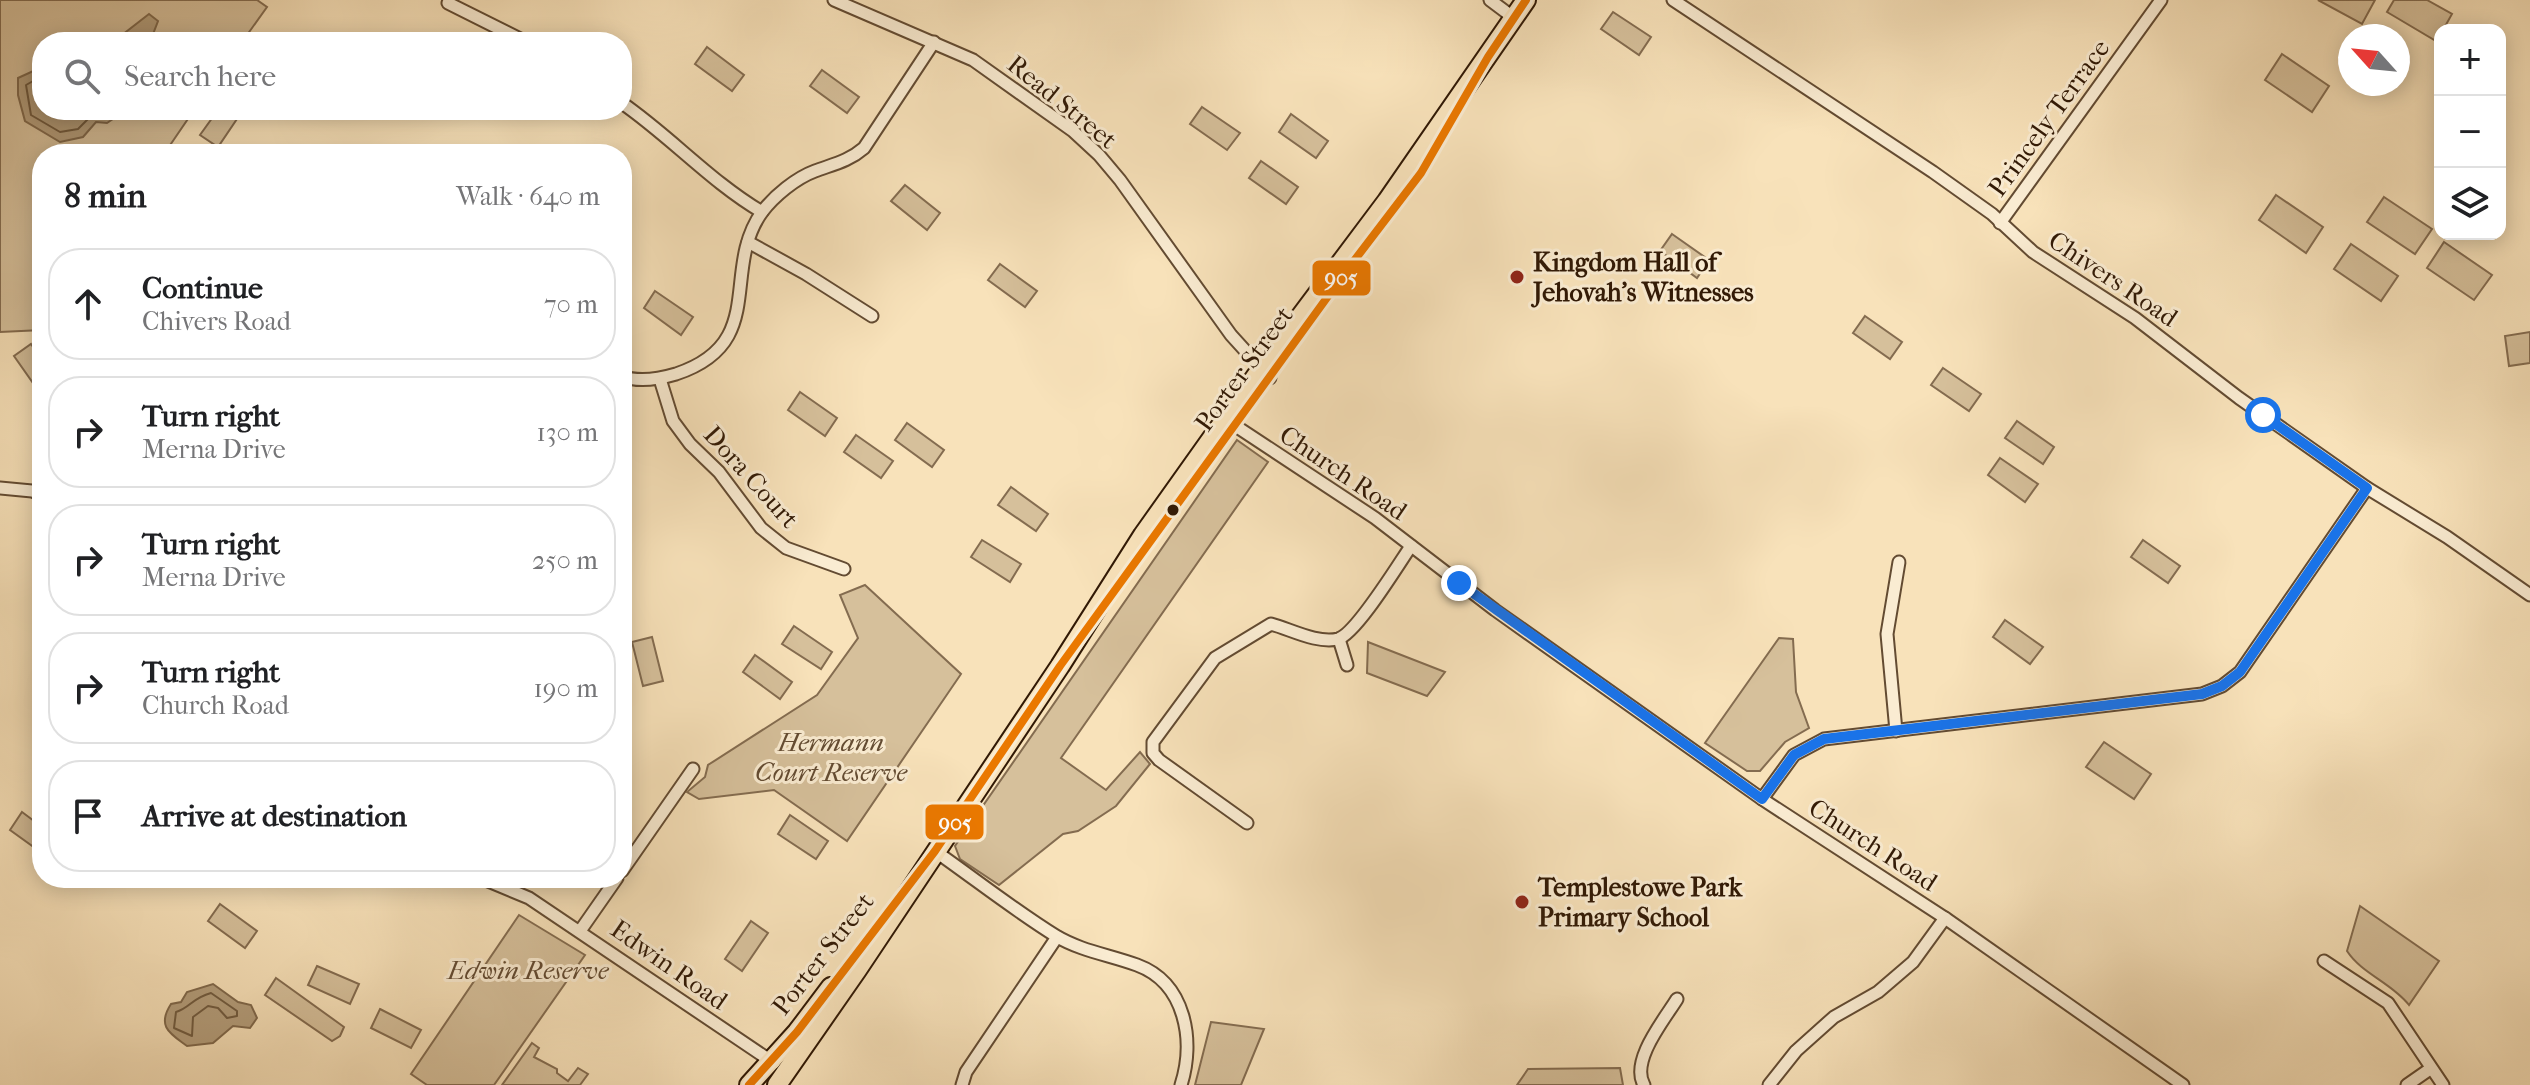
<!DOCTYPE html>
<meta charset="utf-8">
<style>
body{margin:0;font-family:"IM FELL French Canon",serif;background:#f6f6f6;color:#202124}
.controls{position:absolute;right:24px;top:24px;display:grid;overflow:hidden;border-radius:16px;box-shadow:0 4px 20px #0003}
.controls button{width:72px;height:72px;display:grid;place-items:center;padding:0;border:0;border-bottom:2px solid #e0e0e0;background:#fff;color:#202124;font:40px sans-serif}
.compass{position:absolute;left:2338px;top:24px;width:72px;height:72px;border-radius:50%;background:#fff;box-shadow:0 4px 20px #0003;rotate:297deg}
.stop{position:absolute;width:24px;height:24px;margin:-18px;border:6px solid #1a73e8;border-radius:50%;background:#fff}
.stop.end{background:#1a73e8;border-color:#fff;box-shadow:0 2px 8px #0008}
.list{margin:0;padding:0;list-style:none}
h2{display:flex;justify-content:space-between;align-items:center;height:104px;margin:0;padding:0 32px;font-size:34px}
h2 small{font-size:26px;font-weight:400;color:#757577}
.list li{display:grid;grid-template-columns:52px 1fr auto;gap:24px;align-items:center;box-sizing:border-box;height:112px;margin:0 16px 16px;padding:0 16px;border:2px solid #e0e0e0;border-radius:32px}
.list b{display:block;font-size:30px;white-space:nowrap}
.list p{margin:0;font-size:26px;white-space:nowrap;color:#757577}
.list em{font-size:26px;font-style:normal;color:#757577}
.icon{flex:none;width:44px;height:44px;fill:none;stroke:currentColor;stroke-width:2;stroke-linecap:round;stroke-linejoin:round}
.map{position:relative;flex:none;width:2530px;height:1085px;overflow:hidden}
.search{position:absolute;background:#fff;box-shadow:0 4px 20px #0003;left:32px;top:32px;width:600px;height:88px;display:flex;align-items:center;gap:20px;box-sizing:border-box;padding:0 28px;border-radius:32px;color:#757577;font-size:30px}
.panel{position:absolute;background:#fff;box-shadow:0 4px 20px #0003;left:32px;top:144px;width:600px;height:744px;border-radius:32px}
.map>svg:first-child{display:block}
</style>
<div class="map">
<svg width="2530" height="1085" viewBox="0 0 2530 1085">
<rect width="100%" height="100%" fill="#f8e2ba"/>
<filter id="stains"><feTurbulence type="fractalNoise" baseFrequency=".0025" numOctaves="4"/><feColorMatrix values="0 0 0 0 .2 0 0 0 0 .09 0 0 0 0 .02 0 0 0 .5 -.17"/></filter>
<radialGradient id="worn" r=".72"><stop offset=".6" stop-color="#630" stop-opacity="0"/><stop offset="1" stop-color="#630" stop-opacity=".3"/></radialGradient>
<g fill="#d6c09b" stroke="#846c50" stroke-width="2">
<polygon points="0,0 257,0 267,7 242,42 42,42 42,110 194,110 164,154 42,154 42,330 0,332"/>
<polygon points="2318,0 2375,0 2362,24"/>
<polygon points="2394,0 2427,0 2452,14 2443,30 2440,30 2436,41 2387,12"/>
<polygon points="1613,12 1651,37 1639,55 1601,29"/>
<polygon points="707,47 744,75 732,91 695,64"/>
<polygon points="2282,54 2329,86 2312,112 2265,80"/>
<polygon points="822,70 859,97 847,113 810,86"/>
<polygon points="1202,107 1240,133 1227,150 1190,124"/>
<polygon points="218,110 243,110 218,147 200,135"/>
<polygon points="1291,114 1328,141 1316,158 1279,132"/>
<polygon points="1261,161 1298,187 1286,204 1249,178"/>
<polygon points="905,185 940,213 927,230 891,201"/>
<polygon points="2276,195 2323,227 2306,253 2259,220"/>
<polygon points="2384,197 2432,229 2415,254 2367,222"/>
<polygon points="1672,234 1709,260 1697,278 1660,251"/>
<polygon points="2444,242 2492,275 2474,300 2427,268"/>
<polygon points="2351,244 2398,276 2381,301 2334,269"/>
<polygon points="1000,264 1037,291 1025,307 988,280"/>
<polygon points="655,291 693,317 681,335 644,308"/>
<polygon points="1865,316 1902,342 1890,359 1853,333"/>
<polygon points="2530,332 2530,363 2509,366 2505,336"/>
<polygon points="31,344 42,360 40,393 14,356"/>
<polygon points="1943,368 1981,394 1969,411 1931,385"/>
<polygon points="800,392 837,418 825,436 788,410"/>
<polygon points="2017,421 2054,447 2043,464 2005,438"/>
<polygon points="907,423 944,450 932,467 895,440"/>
<polygon points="856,435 893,461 881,478 844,452"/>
<polygon points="1237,440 1268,462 1061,758 1106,790 1140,752 1150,764 1116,806 1078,831 1063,834 999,885 960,859 955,846"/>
<polygon points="2000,458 2038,484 2025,502 1988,475"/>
<polygon points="1011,487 1048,514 1036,531 998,505"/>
<polygon points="982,540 1021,564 1010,582 971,557"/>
<polygon points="2143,540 2180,566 2168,583 2131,557"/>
<polygon points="865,585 961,674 847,841 774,790 699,799 687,792 705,777 708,765 817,695 858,638 840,595"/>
<polygon points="2005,620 2043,647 2030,664 1993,637"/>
<polygon points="794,626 832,652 821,669 782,644"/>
<polygon points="652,637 663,681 643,686 632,642"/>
<polygon points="1779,638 1793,639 1796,692 1809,728 1785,742 1760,771 1747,771 1705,743"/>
<polygon points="1368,642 1445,672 1427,696 1367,673"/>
<polygon points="755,655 792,682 780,699 743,672"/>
<polygon points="2104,742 2151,774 2134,799 2086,767"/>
<polygon points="22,812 42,827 42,853 10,830"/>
<polygon points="790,815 828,841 816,859 778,834"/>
<polygon points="220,904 257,931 245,948 208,921"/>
<path d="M2360,906L2439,961L2409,1005C2392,983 2362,974 2347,951Z"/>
<polygon points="519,915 585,955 494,1085 427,1085 411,1074"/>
<polygon points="751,921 768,933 742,971 725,959"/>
<polygon points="317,966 359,984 350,1004 308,985"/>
<polygon points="276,978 344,1027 340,1036 332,1041 265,995"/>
<polygon points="380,1009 421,1030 411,1048 371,1028"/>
<polygon points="1211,1022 1264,1029 1241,1085 1195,1085"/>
<polygon points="532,1043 539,1048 534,1057 557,1069 557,1073 568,1081 578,1068 588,1074 580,1085 502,1085"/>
<polygon points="1620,1068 1623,1085 1517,1085 1528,1069"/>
</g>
<g fill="#b49e7c" stroke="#80694c" stroke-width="2">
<polygon points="149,14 158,21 150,42 113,42"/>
<polygon points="42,67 42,110 126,110 107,123 96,122 83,137 60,142 25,121 18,95 18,78"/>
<path d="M213,984L238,1002L251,1005L257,1018L250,1028L233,1026L213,1043L187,1046C171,1034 156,1027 171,1004L181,1002L187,992Z"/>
</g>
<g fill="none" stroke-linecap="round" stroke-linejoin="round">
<g stroke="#725c40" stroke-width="2">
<polyline points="42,76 26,85 31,115 60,132 78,129 92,115 105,115 112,110"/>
<path d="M211,993L237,1011V1016L227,1018L218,1008L208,1006L193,1017L192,1036L174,1028L176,1012C190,1008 192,998 211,993Z"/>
</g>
<g stroke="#634b32" stroke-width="15">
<g id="minor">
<polyline points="834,0 973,60 1073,131 1099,155 1120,180 1231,335 1270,378"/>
<polyline points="1490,0 1514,18"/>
<polyline points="1673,0 1933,172 1992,214 2033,252 2135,318 2239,398 2367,488 2447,537 2530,595"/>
<polyline points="448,3 526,42"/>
<path d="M622,103C671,137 711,182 762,212"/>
<polyline points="2000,223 2161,0"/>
<polyline points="748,242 806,274 872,316"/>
<path d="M622,376C639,383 659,379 676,374C769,343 720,271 762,212C774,196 796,178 815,171C834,164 849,161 864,148L934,42"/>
<polyline points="660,379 673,421 690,444 719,472 761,528 786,548 844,569"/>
<polyline points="1225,419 1375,518 1495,610 1762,799 1945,918 2183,1085"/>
<polyline points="0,488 32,491 42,495"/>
<polyline points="1339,639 1347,665"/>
<polyline points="1896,731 1887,634 1899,562"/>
<polyline points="1762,799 1794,755 1824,739 2202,694 2222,686 2240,672 2367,488"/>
<path d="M1247,823L1159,760L1153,753V742L1215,658L1271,624C1290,629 1317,644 1338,639C1356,634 1398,565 1411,546"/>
<path d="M935,851C975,879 1014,910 1056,936C1081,951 1110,955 1137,965C1186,983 1195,1041 1181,1085"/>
<polyline points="622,871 693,769"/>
<polyline points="481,878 529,898 774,1063"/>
<polyline points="580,931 617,878"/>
<polyline points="2324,961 2388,1003 2443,1085"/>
<polyline points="962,1085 966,1072 1057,937"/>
<path d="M1644,1085C1630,1061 1664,1020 1677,999"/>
<polyline points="1769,1085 1796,1051 1834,1017 1878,992 1913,962 1945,918"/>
<polyline points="2407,1085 2430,1069"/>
</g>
</g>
<g stroke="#311905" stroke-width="22">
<g id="primary">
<polyline points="749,1085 797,1032 831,987"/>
<polyline points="777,1085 857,970 1060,666 1143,535 1261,369 1387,201 1526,0"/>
</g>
</g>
<use href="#minor" stroke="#faecd2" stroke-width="11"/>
<use href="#primary" stroke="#f8e2ba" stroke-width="18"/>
<g stroke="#faecd2" stroke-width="14">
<polyline id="bus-1" points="749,1085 797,1032 935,851 1060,666 1347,270 1421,173 1488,57 1526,0"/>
</g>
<use href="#bus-1" stroke="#ea7800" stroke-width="8"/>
</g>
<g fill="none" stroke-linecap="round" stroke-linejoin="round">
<polyline stroke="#1a73e8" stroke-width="10" points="1459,583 1762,799 1794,755 1824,739 2202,694 2222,686 2240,672 2367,488 2263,415"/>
</g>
<g fill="#8f2418" stroke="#faecd2" stroke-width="3">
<circle cx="1517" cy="277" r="8"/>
<circle cx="1522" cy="902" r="8"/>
</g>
<circle fill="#311905" stroke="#faecd2" stroke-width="3" cx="1173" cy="510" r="7"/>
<g text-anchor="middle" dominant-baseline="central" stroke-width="6" stroke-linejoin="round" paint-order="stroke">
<g font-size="26" fill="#311905" stroke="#faecd2">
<text transform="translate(1062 102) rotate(39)">Read Street</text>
<text transform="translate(2049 118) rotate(-54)">Princely Terrace</text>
<text transform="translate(2113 279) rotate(34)">Chivers Road</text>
<text transform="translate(1244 369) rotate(-54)">Porter Street</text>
<text transform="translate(1343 473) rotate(34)">Church Road</text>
<text transform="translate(751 477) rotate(48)">Dora Court</text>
<text transform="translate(1873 845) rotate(33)">Church Road</text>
<text transform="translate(823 954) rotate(-52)">Porter Street</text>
<text transform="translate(669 965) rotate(35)">Edwin Road</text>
</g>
<g font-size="26" font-weight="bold" fill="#311905" stroke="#faecd2" text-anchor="start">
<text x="1533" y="262">Kingdom Hall of<tspan x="1533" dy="30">Jehovah's Witnesses</tspan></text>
<text x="1538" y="887">Templestowe Park<tspan x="1538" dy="30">Primary School</tspan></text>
</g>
<g font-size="26" font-style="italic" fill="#634b32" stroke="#faecd2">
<text x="831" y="742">Hermann<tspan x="831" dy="30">Court Reserve</tspan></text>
<text x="528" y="970">Edwin Reserve</text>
</g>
</g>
<g stroke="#faecd2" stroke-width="3">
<rect x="1311" y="259" width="61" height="38" rx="8" fill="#ea7800"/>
<rect x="924" y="803" width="61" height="38" rx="8" fill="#ea7800"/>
</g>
<g font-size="22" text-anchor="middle" font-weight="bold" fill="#fff">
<text x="1341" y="285">905</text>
<text x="955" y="830">905</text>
</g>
<rect width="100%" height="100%" filter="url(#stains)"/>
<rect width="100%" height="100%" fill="url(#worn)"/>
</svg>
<div class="controls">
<button>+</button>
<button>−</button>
<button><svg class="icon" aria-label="layers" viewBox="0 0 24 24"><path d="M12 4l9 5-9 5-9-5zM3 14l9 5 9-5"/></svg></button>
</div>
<svg class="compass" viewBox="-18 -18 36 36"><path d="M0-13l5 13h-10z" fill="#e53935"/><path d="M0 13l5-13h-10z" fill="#757577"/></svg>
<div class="stop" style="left:2263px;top:415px"></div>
<div class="stop end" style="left:1459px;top:583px"></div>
<div class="search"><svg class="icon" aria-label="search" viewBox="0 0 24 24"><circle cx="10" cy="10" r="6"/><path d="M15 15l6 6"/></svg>Search here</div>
<section class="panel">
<h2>8 min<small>Walk · 640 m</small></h2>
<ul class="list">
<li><svg class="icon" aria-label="ahead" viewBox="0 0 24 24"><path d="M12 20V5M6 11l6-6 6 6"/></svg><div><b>Continue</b><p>Chivers Road</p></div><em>70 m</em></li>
<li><svg class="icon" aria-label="right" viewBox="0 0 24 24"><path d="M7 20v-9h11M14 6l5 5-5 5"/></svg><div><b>Turn right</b><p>Merna Drive</p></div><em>130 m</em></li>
<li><svg class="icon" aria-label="right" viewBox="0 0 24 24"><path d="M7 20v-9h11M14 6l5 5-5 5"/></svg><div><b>Turn right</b><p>Merna Drive</p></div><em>250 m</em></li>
<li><svg class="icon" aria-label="right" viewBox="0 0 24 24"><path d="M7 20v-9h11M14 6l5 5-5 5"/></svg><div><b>Turn right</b><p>Church Road</p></div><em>190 m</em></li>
<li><svg class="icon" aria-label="arrive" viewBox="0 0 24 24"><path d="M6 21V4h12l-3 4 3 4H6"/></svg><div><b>Arrive at destination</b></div></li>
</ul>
</section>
</div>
